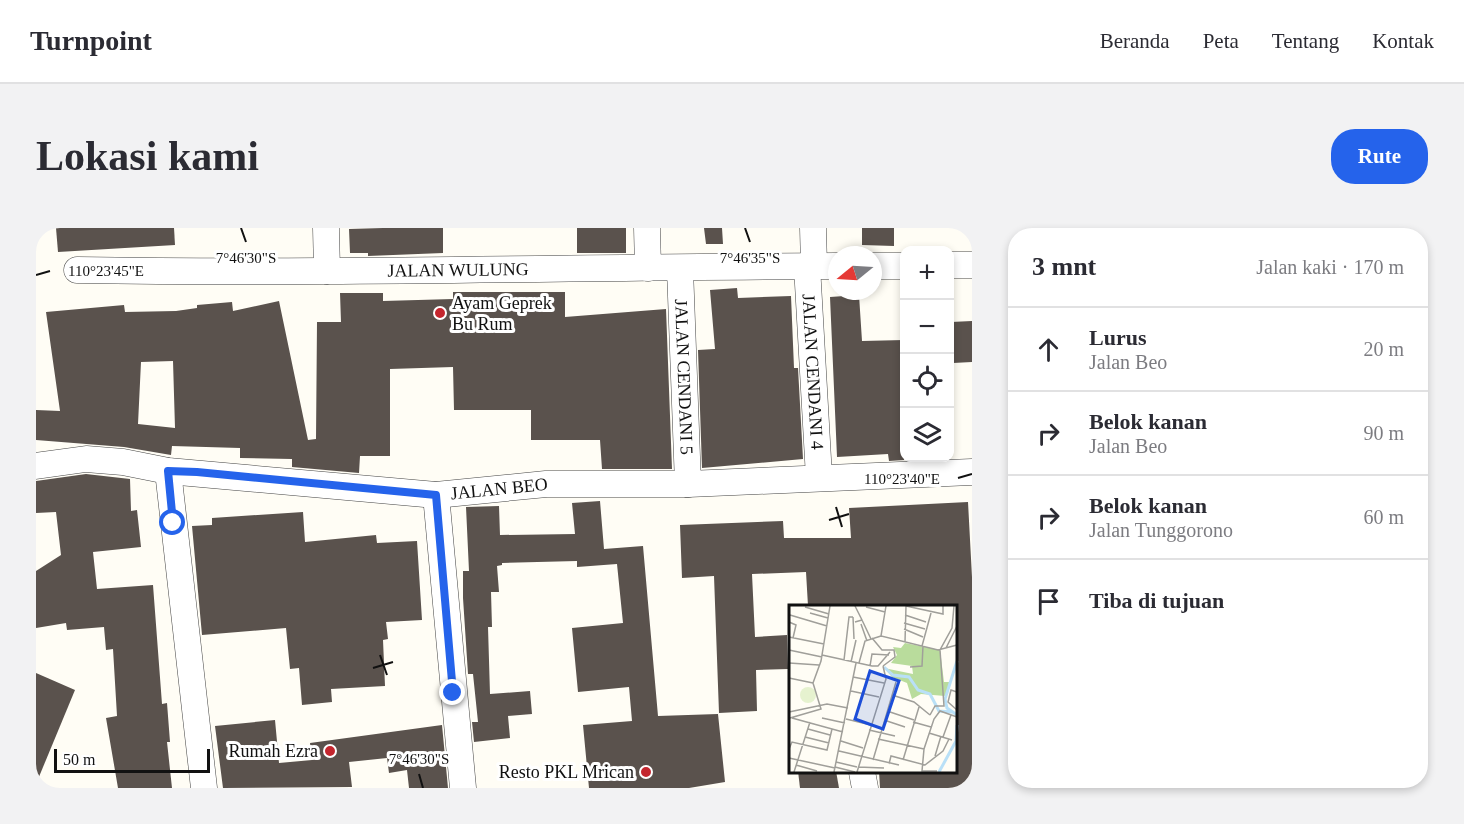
<!DOCTYPE html>
<html lang="id">
<meta charset="utf-8">
<style>
body{margin:0;font-family:Georgia,serif;background:#f2f2f3;color:#2b2b33}
.controls{position:absolute;right:18px;top:18px;display:grid;overflow:hidden;border-radius:12px;box-shadow:0 3px 9px #0003}
.controls button{width:54px;height:54px;display:grid;place-items:center;padding:0;border:0;border-bottom:2px solid #e1e1e2;background:#fff;color:#2b2b33;font:30px sans-serif}
.compass{position:absolute;left:792px;top:18px;width:54px;height:54px;border-radius:50%;background:#fff;box-shadow:0 3px 9px #0003;rotate:252deg}
.scale{position:absolute;left:18px;bottom:15px;width:156px;box-sizing:border-box;padding-left:6px;border:3px solid #111;border-top:0;font-size:16px;line-height:21px;white-space:nowrap;color:#111;-webkit-text-stroke:4px #fff;paint-order:stroke}
.stop{position:absolute;width:18px;height:18px;margin:-14px;border:4px solid #2563eb;border-radius:50%;background:#fff}
.stop.end{background:#2563eb;border-color:#fff;box-shadow:0 2px 6px #0008}
.list{margin:0;padding:0;list-style:none}
h2{display:flex;justify-content:space-between;align-items:center;height:78px;margin:0;padding:0 24px;font-size:26px}
h2 small{font-size:20px;font-weight:400;color:#7c7c81}
.list li{display:grid;grid-template-columns:39px 1fr auto;gap:18px;align-items:center;box-sizing:border-box;height:84px;padding:0 24px;border-top:2px solid #e1e1e2}
.list b{display:block;font-size:22px;white-space:nowrap}
.list p{margin:0;font-size:20px;white-space:nowrap;color:#7c7c81}
.list em{font-size:20px;font-style:normal;color:#7c7c81}
.icon{flex:none;width:33px;height:33px;fill:none;stroke:currentColor;stroke-width:2;stroke-linecap:round;stroke-linejoin:round}
.map{position:relative;flex:none;width:936px;height:560px;overflow:hidden;border-radius:24px}
header{display:flex;align-items:center;gap:36px;box-sizing:border-box;height:84px;padding:0 30px;background:#fff;border-bottom:2px solid #e1e1e2}
header strong{font-size:28px}
nav{display:flex;gap:33px;margin-inline-start:auto;font-size:21px}
.intro{display:flex;align-items:center;justify-content:space-between;box-sizing:border-box;height:144px;padding:0 36px}
h1{margin:0;font-size:42px}
.button{padding:15px 27px;border-radius:24px;background:#2563eb;color:#fff;font-size:21px;font-weight:700}
main{display:flex;gap:36px;padding:0 36px}
aside{flex:1;background:#fff;border-radius:24px;box-shadow:0 3px 9px #0003}
.map>svg:first-child{display:block}
</style>
<header>
<strong>Turnpoint</strong>
<nav><a>Beranda</a><a>Peta</a><a>Tentang</a><a>Kontak</a></nav>
</header>
<div class="intro"><h1>Lokasi kami</h1><a class="button">Rute</a></div>
<main>
<div class="map">
<svg width="936" height="560" viewBox="0 0 936 560">
<rect width="100%" height="100%" fill="#fffdf5"/>
<g fill="#5a524d" fill-rule="evenodd">
<polygon points="20,0 138,0 139,17 22,24"/>
<polygon points="347,0 407,0 407,25 332,28 332,25 314,25 313,1"/>
<rect x="541" y="0" width="49" height="25"/>
<polygon points="668,0 686,0 687,16 670,16"/>
<polygon points="826,0 858,0 858,18 826,17"/>
<polygon points="701,60 702,70 755,68 758,140 762,140 767,231 666,240 662,122 679,121 674,62"/>
<path d="M417,64H529V89L630,81L636,241H566L564,212H495V182H418L417,139L354,141V228H324L323,245L256,239V231L204,230V220L136,218L135,227L88,219L0,212V182L24,183L10,84L88,77L89,84L140,83L161,80V77L196,74L197,83L243,73L272,212L280,211L281,94H305L304,65H347V73L417,71ZM137,133L139,200L102,196L105,134Z"/>
<polygon points="823,67 826,113 868,112 868,232 853,233 852,226 801,229 794,69"/>
<polygon points="936,93 936,134 917,135 915,94"/>
<polygon points="50,246 94,251 95,283 101,282 105,319 57,324 61,361 117,357 126,476 131,475 134,514 131,514 136,560 82,560 70,490 81,488 77,421 70,422 68,399 31,402 30,395 0,400 0,343 25,327 20,284 0,285 0,253"/>
<polygon points="564,273 568,321 607,318 622,488 682,486 689,554 653,560 553,560 547,497 596,493 593,459 542,464 536,400 587,395 581,336 541,339 541,333 466,335 466,337 461,338 463,364 455,364 456,399 452,399 454,466 494,463 496,486 472,488 474,510 438,514 436,494 442,494 437,446 432,446 427,370 427,343 433,343 430,279 463,278 464,307 539,306 536,275"/>
<polygon points="932,274 936,349 936,560 844,560 843,543 920,543 920,378 772,378 770,344 716,346 719,409 751,407 752,441 720,442 721,483 683,485 678,348 646,350 644,297 747,293 748,310 815,310 813,280"/>
<polygon points="267,284 269,314 340,307 341,315 381,313 386,392 350,394 352,411 347,412 349,458 295,461 296,474 266,477 263,440 254,441 250,400 166,407 156,298 176,297 176,290"/>
<polygon points="0,445 39,462 0,556"/>
<polygon points="239,492 243,535 276,532 274,515 406,497 412,560 373,560 371,542 353,545 351,530 313,534 316,559 187,560 179,498"/>
<polygon points="762,543 800,543 803,560 764,560"/>
</g>
<g fill="none" stroke-linecap="round" stroke-linejoin="round">
<g stroke="#444" stroke-width="27">
<g id="minor">
<polyline points="290,0 291,43"/>
<polyline points="611,0 612,40"/>
<polyline points="777,0 778,38"/>
<polyline points="914,37 936,37"/>
<path id="s1" d="M771,38L783,249"/>
<polyline points="837,38 868,38"/>
<path id="s2" d="M644,41L652,256"/>
<path id="s3" d="M41,42C295,46 548,39 801,38"/>
<path id="s4" d="M0,238L50,231L87,234L132,243L400,267L510,256H652L936,244"/>
<polyline points="132,243 168,560"/>
<polyline points="400,267 427,560"/>
<polyline points="826,544 829,560"/>
</g>
</g>
<use href="#minor" stroke="#fff" stroke-width="26"/>
</g>
<g fill="none" stroke-linecap="round" stroke-linejoin="round">
<polyline stroke="#2563eb" stroke-width="8" points="137,295 132,243 161,244 400,267 417,465"/>
</g>
<path fill="none" stroke="#111" stroke-width="2" d="M205,0L210,14M709,0L714,14M0,47L14,43M922,250L936,246M800,279L806,299M793,292L813,286M344,427L351,447M337,440L357,434M383,546L387,560"/>
<g fill="#c4262e" stroke="#fff" stroke-width="2">
<circle cx="404" cy="85" r="6"/>
<circle cx="294" cy="523" r="6"/>
<circle cx="610" cy="544" r="6"/>
</g>
<g text-anchor="middle" dominant-baseline="central" stroke-width="6" stroke-linejoin="round" paint-order="stroke">
<g font-size="18" fill="#111" stroke="#fff">
<text stroke="none"><textPath href="#s3" startOffset="381">JALAN WULUNG</textPath></text>
<text stroke="none"><textPath href="#s1" startOffset="106">JALAN CENDANI 4</textPath></text>
<text stroke="none"><textPath href="#s2" startOffset="108">JALAN CENDANI 5</textPath></text>
<text stroke="none"><textPath href="#s4" startOffset="466">JALAN BEO</textPath></text>
</g>
<g font-size="18" fill="#111" stroke="#fff" text-anchor="end">
<text x="416" y="75" text-anchor="start">Ayam Geprek<tspan x="416" dy="21">Bu Rum</tspan></text>
<text x="282" y="523">Rumah Ezra</text>
<text x="598" y="544">Resto PKL Mrican</text>
</g>
</g>
<g transform="translate(753 377)">
<rect width="168" height="168" fill="#fffdf5"/>
<path d="M116,38L151,45L155,77H162L156,91L132,89L123,94L118,78L103,72L95,63L124,69L123,61L102,58L108,50L104,42L112,43Z" fill="#b9dc9c"/>
<path d="M11 90a8 8 0 1 1 16 0a8 8 0 1 1-16 0Z" fill="#e6f2cf"/>
<path fill="none" stroke="#b9e0f7" stroke-width="3" d="M168,56L156,94L158,103L168,110M95,62L104,70L120,72L129,85L141,89L150,106L163,107M150,167L167,136L168,120"/>
<path fill="none" stroke="#a09f9a" stroke-width="1.5" d="M97,1L92,31L149,45L168,40M117,1L154,9V1M16,2L40,9M77,2L96,7M21,8L39,13M1,10L38,21M116,10L137,17M64,12L65,34M73,15L82,34M0,17L7,20L4,33M66,17L73,15L66,1M115,18L136,24M72,19L78,36M115,24L134,32M0,32L35,39M83,33L93,45H105L106,52L94,61M116,37L117,1M133,41L142,8M157,43L168,21M0,45L33,52M33,50L83,61H89L101,47M55,55L60,12H64M62,57L67,35M0,58L30,60M70,58L76,36L92,31M81,61L83,49L100,50M121,62L133,61L134,41M64,72L95,78M0,73L24,78M24,78L32,56L41,1M62,86L90,92M168,87L162,85L159,97L168,105M103,90L125,97L141,110M98,106L125,115M0,107L38,99L59,103M141,110L146,101H155L151,45L163,23L165,1M1,113L32,104L24,78M3,113L54,127M33,113L56,118M57,114L82,120M95,115L116,122M124,117L142,122M19,124L41,130M80,125L106,131M140,128L163,135M16,132L40,138M154,132L162,110M89,134L135,144M52,136L74,143M0,144L3,137L38,145L43,124M50,146L110,160M146,151L152,131M0,153L46,163M84,155L107,77M114,155L130,102M47,157L68,162M100,159L102,151L136,160L154,146L160,134M7,160L28,166M46,162L66,167M69,162L95,163M148,166H133L135,144L145,114L151,106L168,112M5,167L21,117M45,167L67,58M68,167L97,74L94,61"/>
<path fill="#1d4ed8" fill-opacity="0.15" stroke="#1d4ed8" stroke-width="3" d="M81,66L110,76L94,124L66,114Z"/>
<rect width="168" height="168" fill="none" stroke="#111" stroke-width="3"/>
</g>
<g font-size="15" text-anchor="middle" fill="#111" stroke="#fff" stroke-width="6" stroke-linejoin="round" paint-order="stroke">
<text x="210" y="35">7°46'30"S</text>
<text x="714" y="35">7°46'35"S</text>
<text x="70" y="48">110°23'45"E</text>
<text x="866" y="256">110°23'40"E</text>
<text x="383" y="536">7°46'30"S</text>
</g>
</svg>
<div class="controls">
<button>+</button>
<button>−</button>
<button><svg class="icon" aria-label="locate" viewBox="0 0 24 24"><circle cx="12" cy="12" r="6"/><path d="M12 2v4M12 18v4M2 12h4M18 12h4"/></svg></button>
<button><svg class="icon" aria-label="layers" viewBox="0 0 24 24"><path d="M12 4l9 5-9 5-9-5zM3 14l9 5 9-5"/></svg></button>
</div>
<svg class="compass" viewBox="-18 -18 36 36"><path d="M0-13l5 13h-10z" fill="#e53935"/><path d="M0 13l5-13h-10z" fill="#7c7c81"/></svg>
<div class="scale">50 m</div>
<div class="stop" style="left:137px;top:295px"></div>
<div class="stop end" style="left:417px;top:465px"></div>
</div>
<aside>
<h2>3 mnt<small>Jalan kaki · 170 m</small></h2>
<ul class="list">
<li><svg class="icon" aria-label="ahead" viewBox="0 0 24 24"><path d="M12 20V5M6 11l6-6 6 6"/></svg><div><b>Lurus</b><p>Jalan Beo</p></div><em>20 m</em></li>
<li><svg class="icon" aria-label="right" viewBox="0 0 24 24"><path d="M7 20v-9h11M14 6l5 5-5 5"/></svg><div><b>Belok kanan</b><p>Jalan Beo</p></div><em>90 m</em></li>
<li><svg class="icon" aria-label="right" viewBox="0 0 24 24"><path d="M7 20v-9h11M14 6l5 5-5 5"/></svg><div><b>Belok kanan</b><p>Jalan Tunggorono</p></div><em>60 m</em></li>
<li><svg class="icon" aria-label="arrive" viewBox="0 0 24 24"><path d="M6 21V4h12l-3 4 3 4H6"/></svg><div><b>Tiba di tujuan</b></div></li>
</ul>
</aside>
</main>
